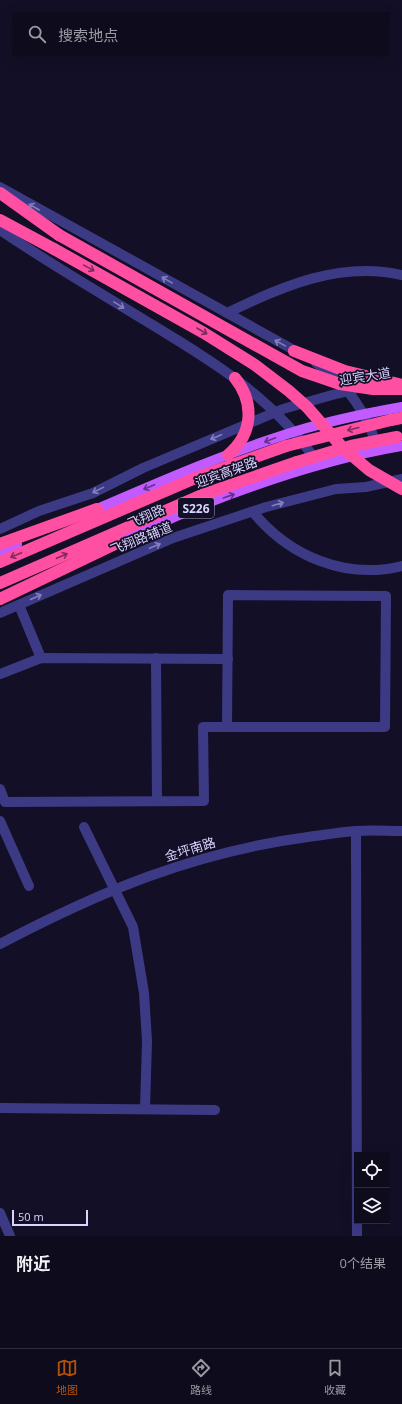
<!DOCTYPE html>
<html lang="zh">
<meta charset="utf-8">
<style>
body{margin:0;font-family:"Open Sans","Noto Sans SC",sans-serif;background:#1c1929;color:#f1f3f6}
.controls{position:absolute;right:12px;bottom:12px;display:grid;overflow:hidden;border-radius:0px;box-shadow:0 4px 16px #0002}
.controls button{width:36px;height:36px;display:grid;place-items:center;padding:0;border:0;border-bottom:1px solid #2e2b3b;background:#0e0b1c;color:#f1f3f6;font:20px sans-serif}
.scale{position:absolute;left:12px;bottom:10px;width:76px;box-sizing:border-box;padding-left:4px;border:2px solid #d9d4ff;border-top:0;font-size:11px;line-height:14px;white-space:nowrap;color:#d9d4ff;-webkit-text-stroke:3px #130f26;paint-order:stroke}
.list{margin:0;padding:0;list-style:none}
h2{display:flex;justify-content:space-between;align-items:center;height:52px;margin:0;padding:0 16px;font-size:17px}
h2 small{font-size:13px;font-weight:400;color:#9b9ba3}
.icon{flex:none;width:22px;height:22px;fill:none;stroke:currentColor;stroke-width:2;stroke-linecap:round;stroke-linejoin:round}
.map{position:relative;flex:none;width:402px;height:1236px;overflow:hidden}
.search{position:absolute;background:#0e0b1c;box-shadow:0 4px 16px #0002;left:12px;right:12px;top:12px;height:44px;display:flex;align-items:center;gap:10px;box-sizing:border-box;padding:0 14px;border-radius:0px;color:#9b9ba3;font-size:15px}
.sheet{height:112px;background:#0e0b1c}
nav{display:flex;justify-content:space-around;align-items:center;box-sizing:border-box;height:56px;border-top:1px solid #2e2b3b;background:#0e0b1c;font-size:11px;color:#9b9ba3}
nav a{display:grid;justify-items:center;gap:2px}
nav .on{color:#b45309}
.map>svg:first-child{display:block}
</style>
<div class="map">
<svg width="402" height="1236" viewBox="0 0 402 1236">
<rect width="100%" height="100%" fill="#130f26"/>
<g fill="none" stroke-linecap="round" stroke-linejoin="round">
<g stroke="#3d3a85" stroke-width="10">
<polyline points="0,187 301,354"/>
<path d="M0,230C47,262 97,291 146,321C212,361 273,397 317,462"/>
<path d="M227,313C282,286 340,261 402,275"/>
<path d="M316,363C346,382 367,413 377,447"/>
<path d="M253,512C289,556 345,580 402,566"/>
<polyline points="0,529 39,511 93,493 143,468 283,409 332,395 353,390"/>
<polyline points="19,605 41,658"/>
<polyline points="0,613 173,538 266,507 336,489 366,487 402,479"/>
<polyline points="156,658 157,801"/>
<polyline points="0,674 41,658 228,659"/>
<polyline points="0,789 5,802 204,801 203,727 385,727 386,596 228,595 227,727"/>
<polyline points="0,821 29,886"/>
<polyline points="84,827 133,927 144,993 147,1041 145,1109"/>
<polyline points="356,831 357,1236"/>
<path d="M0,944C101,891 194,852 308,837C324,835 340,832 356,831C372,830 387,831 402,831"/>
<polyline points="0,1108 215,1110"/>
<polyline points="0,1213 10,1236"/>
</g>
<g stroke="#c25bff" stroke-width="10">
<path d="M90,512C153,485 216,457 281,436C320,423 362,414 402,407"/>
<path d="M112,545C144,531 175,516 207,503C269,479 336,457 402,446"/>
<polyline points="0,551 17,544"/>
</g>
<g stroke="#ff4fa3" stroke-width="12">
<polyline points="0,193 59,235"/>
<polyline points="0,220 54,249"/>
<polyline points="294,351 345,371 402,385"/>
<polyline points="391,420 402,418"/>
<path d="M228,455C253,434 255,403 235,378"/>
<polyline points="0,544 97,509"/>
<polyline points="0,562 193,479 286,446"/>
<polyline points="0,583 202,495 297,462"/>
<polyline points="0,599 119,542"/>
</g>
<g stroke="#ff4fa3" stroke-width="12">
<polyline points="59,235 302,371 340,384 373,389 402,389"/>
<polyline points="54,249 204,333 255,365 289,391 307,407 342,447 369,470 402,489"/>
<polyline points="286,446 391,420"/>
<polyline points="297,462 351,446 397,437"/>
</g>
</g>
<defs><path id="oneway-shaft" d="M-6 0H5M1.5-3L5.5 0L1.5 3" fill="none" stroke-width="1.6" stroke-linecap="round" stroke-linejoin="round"/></defs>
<g stroke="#837fbc">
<use href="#oneway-shaft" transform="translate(34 207) rotate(-150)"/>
<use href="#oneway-shaft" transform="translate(167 280) rotate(-151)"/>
<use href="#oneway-shaft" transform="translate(119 305) rotate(31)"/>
<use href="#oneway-shaft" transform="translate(280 343) rotate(-151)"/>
<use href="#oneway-shaft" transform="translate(216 437) rotate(157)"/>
<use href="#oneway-shaft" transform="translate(98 490) rotate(154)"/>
<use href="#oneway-shaft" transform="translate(278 504) rotate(-16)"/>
<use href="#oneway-shaft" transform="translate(155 546) rotate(-23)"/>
<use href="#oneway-shaft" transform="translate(36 597) rotate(-24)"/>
</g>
<g stroke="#7d2c5e">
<use href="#oneway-shaft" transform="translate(89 268) rotate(29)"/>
<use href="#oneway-shaft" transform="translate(202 331) rotate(30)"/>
<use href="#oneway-shaft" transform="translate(353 429) rotate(166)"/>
<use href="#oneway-shaft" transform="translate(16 555) rotate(157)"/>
<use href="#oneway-shaft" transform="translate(62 556) rotate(-23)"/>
</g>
<g stroke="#623188">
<use href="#oneway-shaft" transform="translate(270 440) rotate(159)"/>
<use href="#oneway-shaft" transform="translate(149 487) rotate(157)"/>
<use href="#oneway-shaft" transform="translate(229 496) rotate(-19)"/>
</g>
<g text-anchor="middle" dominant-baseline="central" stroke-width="3.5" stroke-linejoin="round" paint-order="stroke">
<rect fill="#130f26" stroke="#9e99be" stroke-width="1" x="178" y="498" width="36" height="20" rx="3"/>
<g font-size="12" font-weight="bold" fill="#d9d4ff">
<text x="196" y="508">S226</text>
</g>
<g font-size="13" fill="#d9d4ff" stroke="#130f26">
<text transform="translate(365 376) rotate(-9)">迎宾大道</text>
<text transform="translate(226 472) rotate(-20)">迎宾高架路</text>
<text transform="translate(146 516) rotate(-24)">飞翔路</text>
<text transform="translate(141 538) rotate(-22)">飞翔路辅道</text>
<text transform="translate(190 849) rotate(-17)">金坪南路</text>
</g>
</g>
</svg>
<div class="controls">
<button><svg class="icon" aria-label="locate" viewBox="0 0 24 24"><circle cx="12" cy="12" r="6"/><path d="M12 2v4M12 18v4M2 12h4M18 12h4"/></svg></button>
<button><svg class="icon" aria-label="layers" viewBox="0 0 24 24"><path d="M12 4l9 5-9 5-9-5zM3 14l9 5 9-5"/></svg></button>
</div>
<div class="scale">50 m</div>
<div class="search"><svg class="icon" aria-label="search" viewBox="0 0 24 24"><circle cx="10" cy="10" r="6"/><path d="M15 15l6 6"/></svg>搜索地点</div>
</div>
<section class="sheet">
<h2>附近<small>0个结果</small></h2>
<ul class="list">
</ul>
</section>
<nav>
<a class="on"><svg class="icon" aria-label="map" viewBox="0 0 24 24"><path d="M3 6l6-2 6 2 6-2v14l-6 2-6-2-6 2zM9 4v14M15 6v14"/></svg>地图</a>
<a><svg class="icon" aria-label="directions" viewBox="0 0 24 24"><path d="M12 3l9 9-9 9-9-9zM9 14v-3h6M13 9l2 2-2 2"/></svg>路线</a>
<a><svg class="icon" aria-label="saved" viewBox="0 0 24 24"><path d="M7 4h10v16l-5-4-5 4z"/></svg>收藏</a>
</nav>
